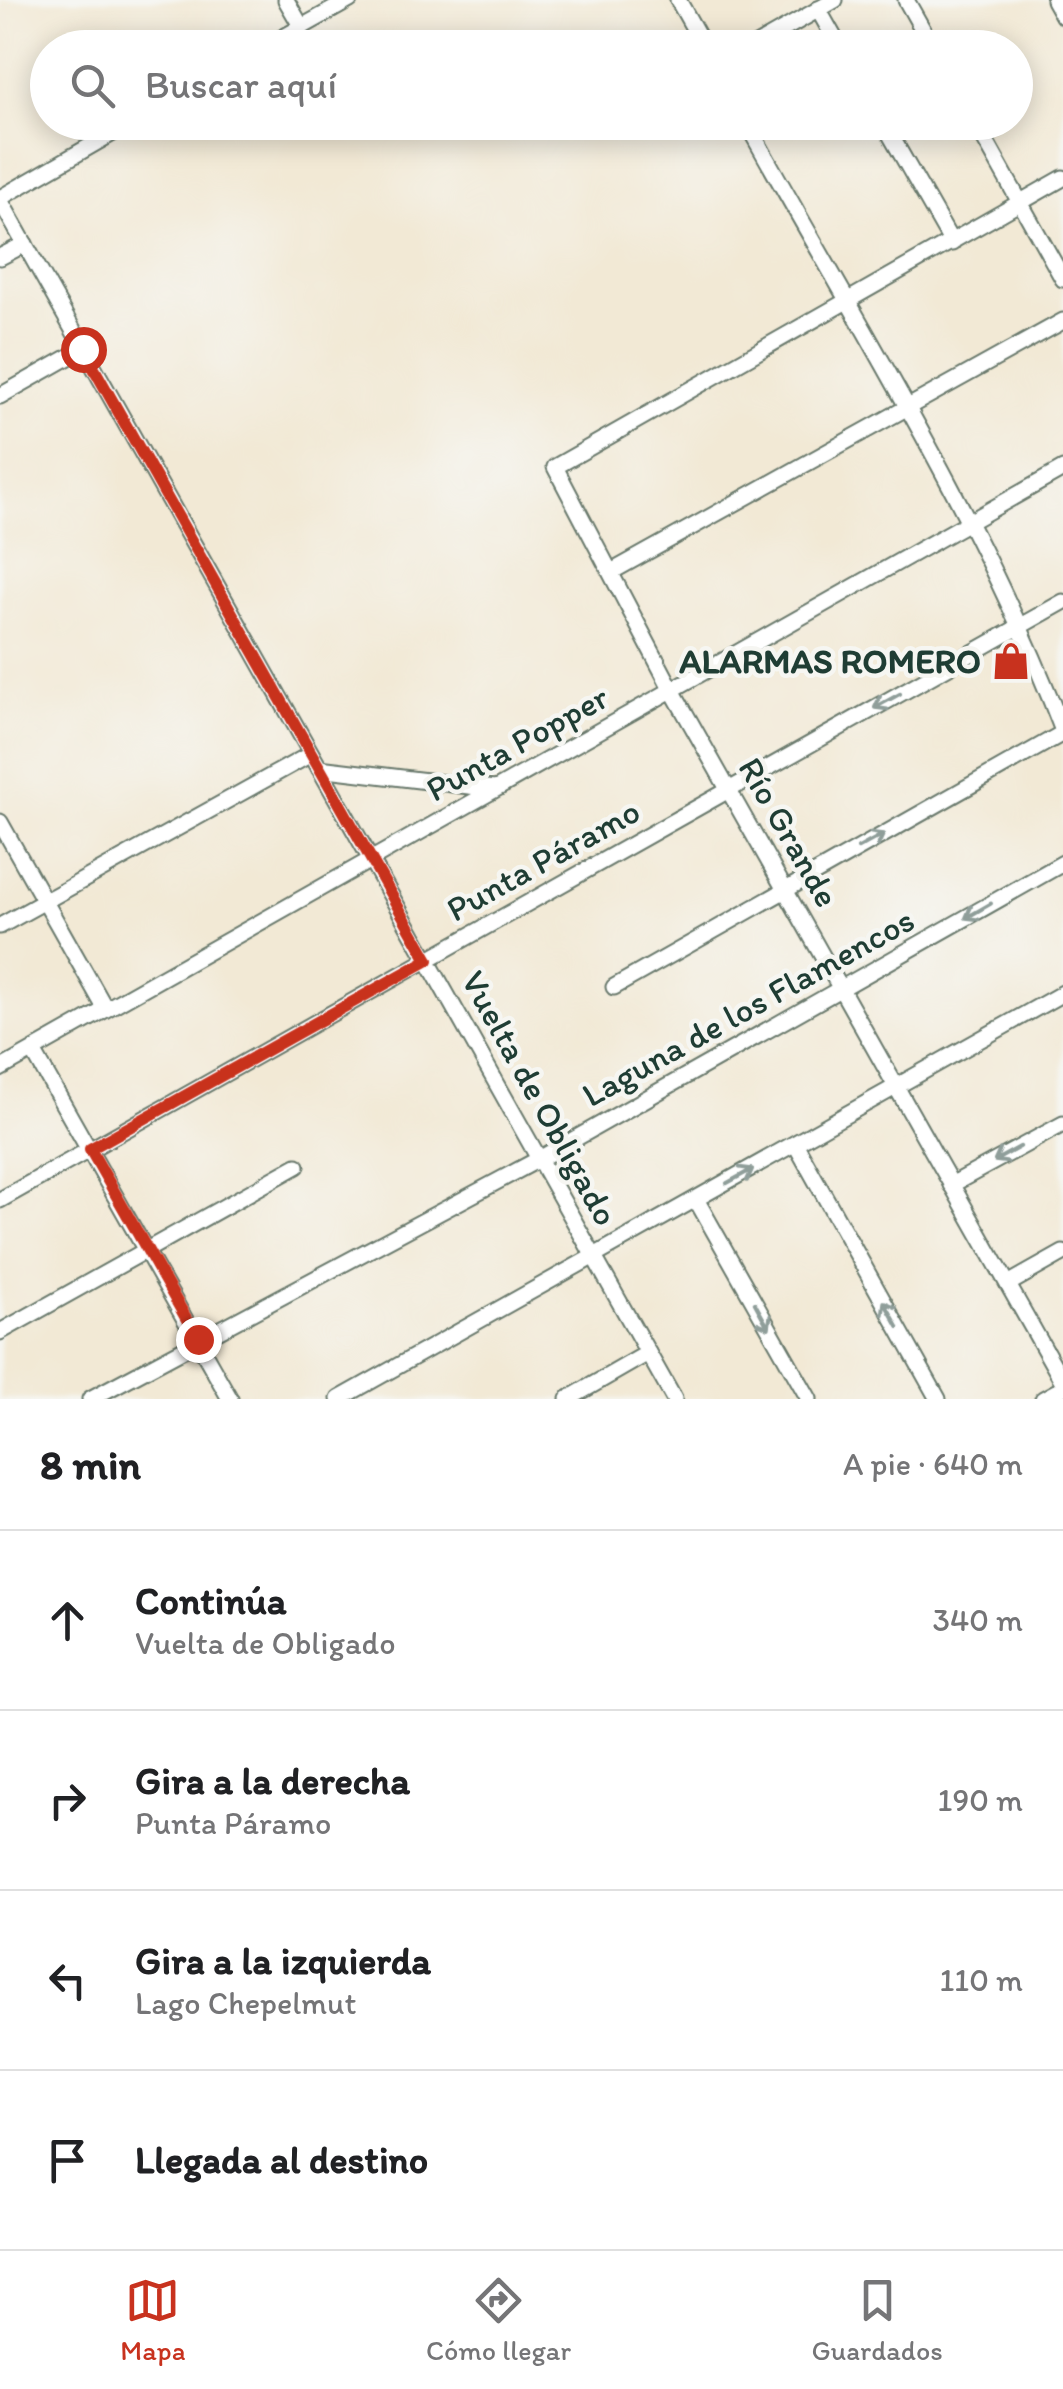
<!DOCTYPE html>
<html lang="es">
<meta charset="utf-8">
<style>
body{margin:0;font-family:Itim,sans-serif;background:#f2f2f2;color:#202124}
.stop{position:absolute;width:30px;height:30px;margin:-22px;border:8px solid #c8321e;border-radius:50%;background:#fff}
.stop.end{background:#c8321e;border-color:#fff;box-shadow:0 2px 10px #0008}
.list{margin:0;padding:0;list-style:none}
h2{display:flex;justify-content:space-between;align-items:center;height:130px;margin:0;padding:0 40px;font-size:42px}
h2 small{font-size:32px;font-weight:400;color:#757577}
.list li{display:grid;grid-template-columns:65px 1fr auto;gap:30px;align-items:center;box-sizing:border-box;height:180px;padding:0 40px;border-top:2px solid #e0e0e0}
.list b{display:block;font-size:38px;white-space:nowrap}
.list p{margin:0;font-size:32px;white-space:nowrap;color:#757577}
.list em{font-size:32px;font-style:normal;color:#757577}
.icon{flex:none;width:55px;height:55px;fill:none;stroke:currentColor;stroke-width:2;stroke-linecap:round;stroke-linejoin:round}
.map{position:relative;flex:none;width:1063px;height:1399px;overflow:hidden}
.search{position:absolute;background:#fff;box-shadow:0 5px 25px #0003;left:30px;right:30px;top:30px;height:110px;display:flex;align-items:center;gap:25px;box-sizing:border-box;padding:0 35px;border-radius:55px;color:#757577;font-size:38px}
.sheet{height:850px;background:#fff}
nav{display:flex;justify-content:space-around;align-items:center;box-sizing:border-box;height:140px;border-top:2px solid #e0e0e0;background:#fff;font-size:28px;color:#757577}
nav a{display:grid;justify-items:center;gap:5px}
nav .on{color:#c8321e}
.map>svg:first-child{display:block}
</style>
<div class="map">
<svg width="1063" height="1399" viewBox="0 0 1063 1399">
<rect width="100%" height="100%" fill="#f6f6f2"/>
<filter id="ink" filterUnits="userSpaceOnUse"><feTurbulence type="fractalNoise" baseFrequency=".01" numOctaves="2"/><feDisplacementMap in="SourceGraphic" scale="20" xChannelSelector="R" yChannelSelector="G"/><feConvolveMatrix kernelMatrix="1 2 1 2 8 2 1 2 1" color-interpolation-filters="sRGB"/></filter>
<filter id="wash" filterUnits="userSpaceOnUse"><feTurbulence type="fractalNoise" baseFrequency=".0048" numOctaves="4" result="noise"/><feDisplacementMap in="SourceGraphic" scale="40" xChannelSelector="R" yChannelSelector="G"/><feGaussianBlur stdDeviation="2.25" result="paint"/><feColorMatrix in="noise" values="0 0 0 0 0 0 0 0 0 0 0 0 0 0 0 0 0 1.4 0 .05"/><feComposite in="paint" operator="in"/></filter>
<g filter="url(#wash)">
<rect width="100%" height="100%" fill="#f2e9d5"/>
</g>
<g filter="url(#ink)">
<g fill="none" stroke-linecap="round" stroke-linejoin="round">
<g stroke="#69796c" stroke-width="19">
<g id="minor">
<polyline points="286,0 301,26"/>
<polyline points="678,0 705,48"/>
<polyline points="906,0 933,48"/>
<polyline points="1054,0 1063,16"/>
<polyline points="818,9 840,48"/>
<polyline points="264,48 350,0"/>
<polyline points="751,48 835,0"/>
<path d="M746,122C857,322 981,517 1063,731"/>
<polyline points="883,122 952,243"/>
<polyline points="975,122 1063,279"/>
<polyline points="1063,178 555,467 672,690 1063,1382"/>
<polyline points="0,198 132,122"/>
<polyline points="0,200 674,1399"/>
<polyline points="0,257 25,244"/>
<polyline points="0,396 83,349"/>
<polyline points="611,572 1063,321"/>
<polyline points="319,768 494,789"/>
<polyline points="0,822 105,1008"/>
<polyline points="0,926 311,754"/>
<polyline points="614,987 1063,733"/>
<polyline points="33,1051 230,1399"/>
<polyline points="0,1069 1063,469"/>
<polyline points="796,1145 938,1399"/>
<polyline points="951,1185 1063,1124"/>
<polyline points="0,1200 1063,602"/>
<polyline points="697,1201 809,1399"/>
<polyline points="1008,1284 1063,1253"/>
<polyline points="0,1332 297,1166"/>
<polyline points="90,1399 541,1158 1063,863"/>
<polyline points="339,1399 1063,993"/>
<polyline points="568,1399 648,1353"/>
<polyline points="1043,1399 1063,1388"/>
</g>
</g>
<use href="#minor" stroke="#fff" stroke-width="15"/>
</g>
<defs><path id="oneway-shaft" d="M-6 0H5M1.5-3L5.5 0L1.5 3" fill="none" stroke-width="1.6" stroke-linecap="round" stroke-linejoin="round" transform="scale(2.5)"/></defs>
<g stroke="#8f9e9a">
<use href="#oneway-shaft" transform="translate(887 701) rotate(151)"/>
<use href="#oneway-shaft" transform="translate(871 841) rotate(-29)"/>
<use href="#oneway-shaft" transform="translate(978 911) rotate(150)"/>
<use href="#oneway-shaft" transform="translate(1007 1154) rotate(151)"/>
<use href="#oneway-shaft" transform="translate(740 1176) rotate(-29)"/>
<use href="#oneway-shaft" transform="translate(891 1314) rotate(-119)"/>
<use href="#oneway-shaft" transform="translate(762 1316) rotate(61)"/>
</g>
</g>
<g fill="none" stroke-linecap="round" stroke-linejoin="round" filter="url(#ink)">
<polyline stroke="#c8321e" stroke-width="12" points="83,349 428,960 90,1149 198,1339"/>
</g>
<defs>
<g id="shop-bare" transform="scale(3)"><path d="M-5-2.5h2.3a2.7 3.5 0 0 1 5.4 0H5L5.5 6h-11ZM-1.5-2.5h3a1.5 2.3 0 0 0-3 0Z" fill="#c8321e" stroke="#f6f6f2" stroke-width="2.5" paint-order="stroke"/></g>
</defs>
<g fill-rule="evenodd">
<use href="#shop-bare" x="1011" y="661"/>
</g>
<g text-anchor="middle" dominant-baseline="central" stroke-width="9" stroke-linejoin="round" paint-order="stroke">
<g font-size="35" font-weight="bold" fill="#1f3d34" stroke="#f6f6f2" text-anchor="end">
<text x="981" y="661">ALARMAS ROMERO</text>
</g>
<g font-size="35" fill="#1f3d34" stroke="#f6f6f2">
<text transform="translate(517 743) rotate(-29)">Punta Popper</text>
<text transform="translate(789 832) rotate(60)">Río Grande</text>
<text transform="translate(543 860) rotate(-29)">Punta Páramo</text>
<text transform="translate(748 1007) rotate(-29)">Laguna de los Flamencos</text>
<text transform="translate(540 1098) rotate(61)">Vuelta de Obligado</text>
</g>
</g>
</svg>
<div class="stop" style="left:83px;top:349px"></div>
<div class="stop end" style="left:198px;top:1339px"></div>
<div class="search"><svg class="icon" aria-label="search" viewBox="0 0 24 24"><circle cx="10" cy="10" r="6"/><path d="M15 15l6 6"/></svg>Buscar aquí</div>
</div>
<section class="sheet">
<h2>8 min<small>A pie · 640 m</small></h2>
<ul class="list">
<li><svg class="icon" aria-label="ahead" viewBox="0 0 24 24"><path d="M12 20V5M6 11l6-6 6 6"/></svg><div><b>Continúa</b><p>Vuelta de Obligado</p></div><em>340 m</em></li>
<li><svg class="icon" aria-label="right" viewBox="0 0 24 24"><path d="M7 20v-9h11M14 6l5 5-5 5"/></svg><div><b>Gira a la derecha</b><p>Punta Páramo</p></div><em>190 m</em></li>
<li><svg class="icon" aria-label="left" viewBox="0 0 24 24"><path d="M17 20v-9H6M10 6l-5 5 5 5"/></svg><div><b>Gira a la izquierda</b><p>Lago Chepelmut</p></div><em>110 m</em></li>
<li><svg class="icon" aria-label="arrive" viewBox="0 0 24 24"><path d="M6 21V4h12l-3 4 3 4H6"/></svg><div><b>Llegada al destino</b></div></li>
</ul>
</section>
<nav>
<a class="on"><svg class="icon" aria-label="map" viewBox="0 0 24 24"><path d="M3 6l6-2 6 2 6-2v14l-6 2-6-2-6 2zM9 4v14M15 6v14"/></svg>Mapa</a>
<a><svg class="icon" aria-label="directions" viewBox="0 0 24 24"><path d="M12 3l9 9-9 9-9-9zM9 14v-3h6M13 9l2 2-2 2"/></svg>Cómo llegar</a>
<a><svg class="icon" aria-label="saved" viewBox="0 0 24 24"><path d="M7 4h10v16l-5-4-5 4z"/></svg>Guardados</a>
</nav>
